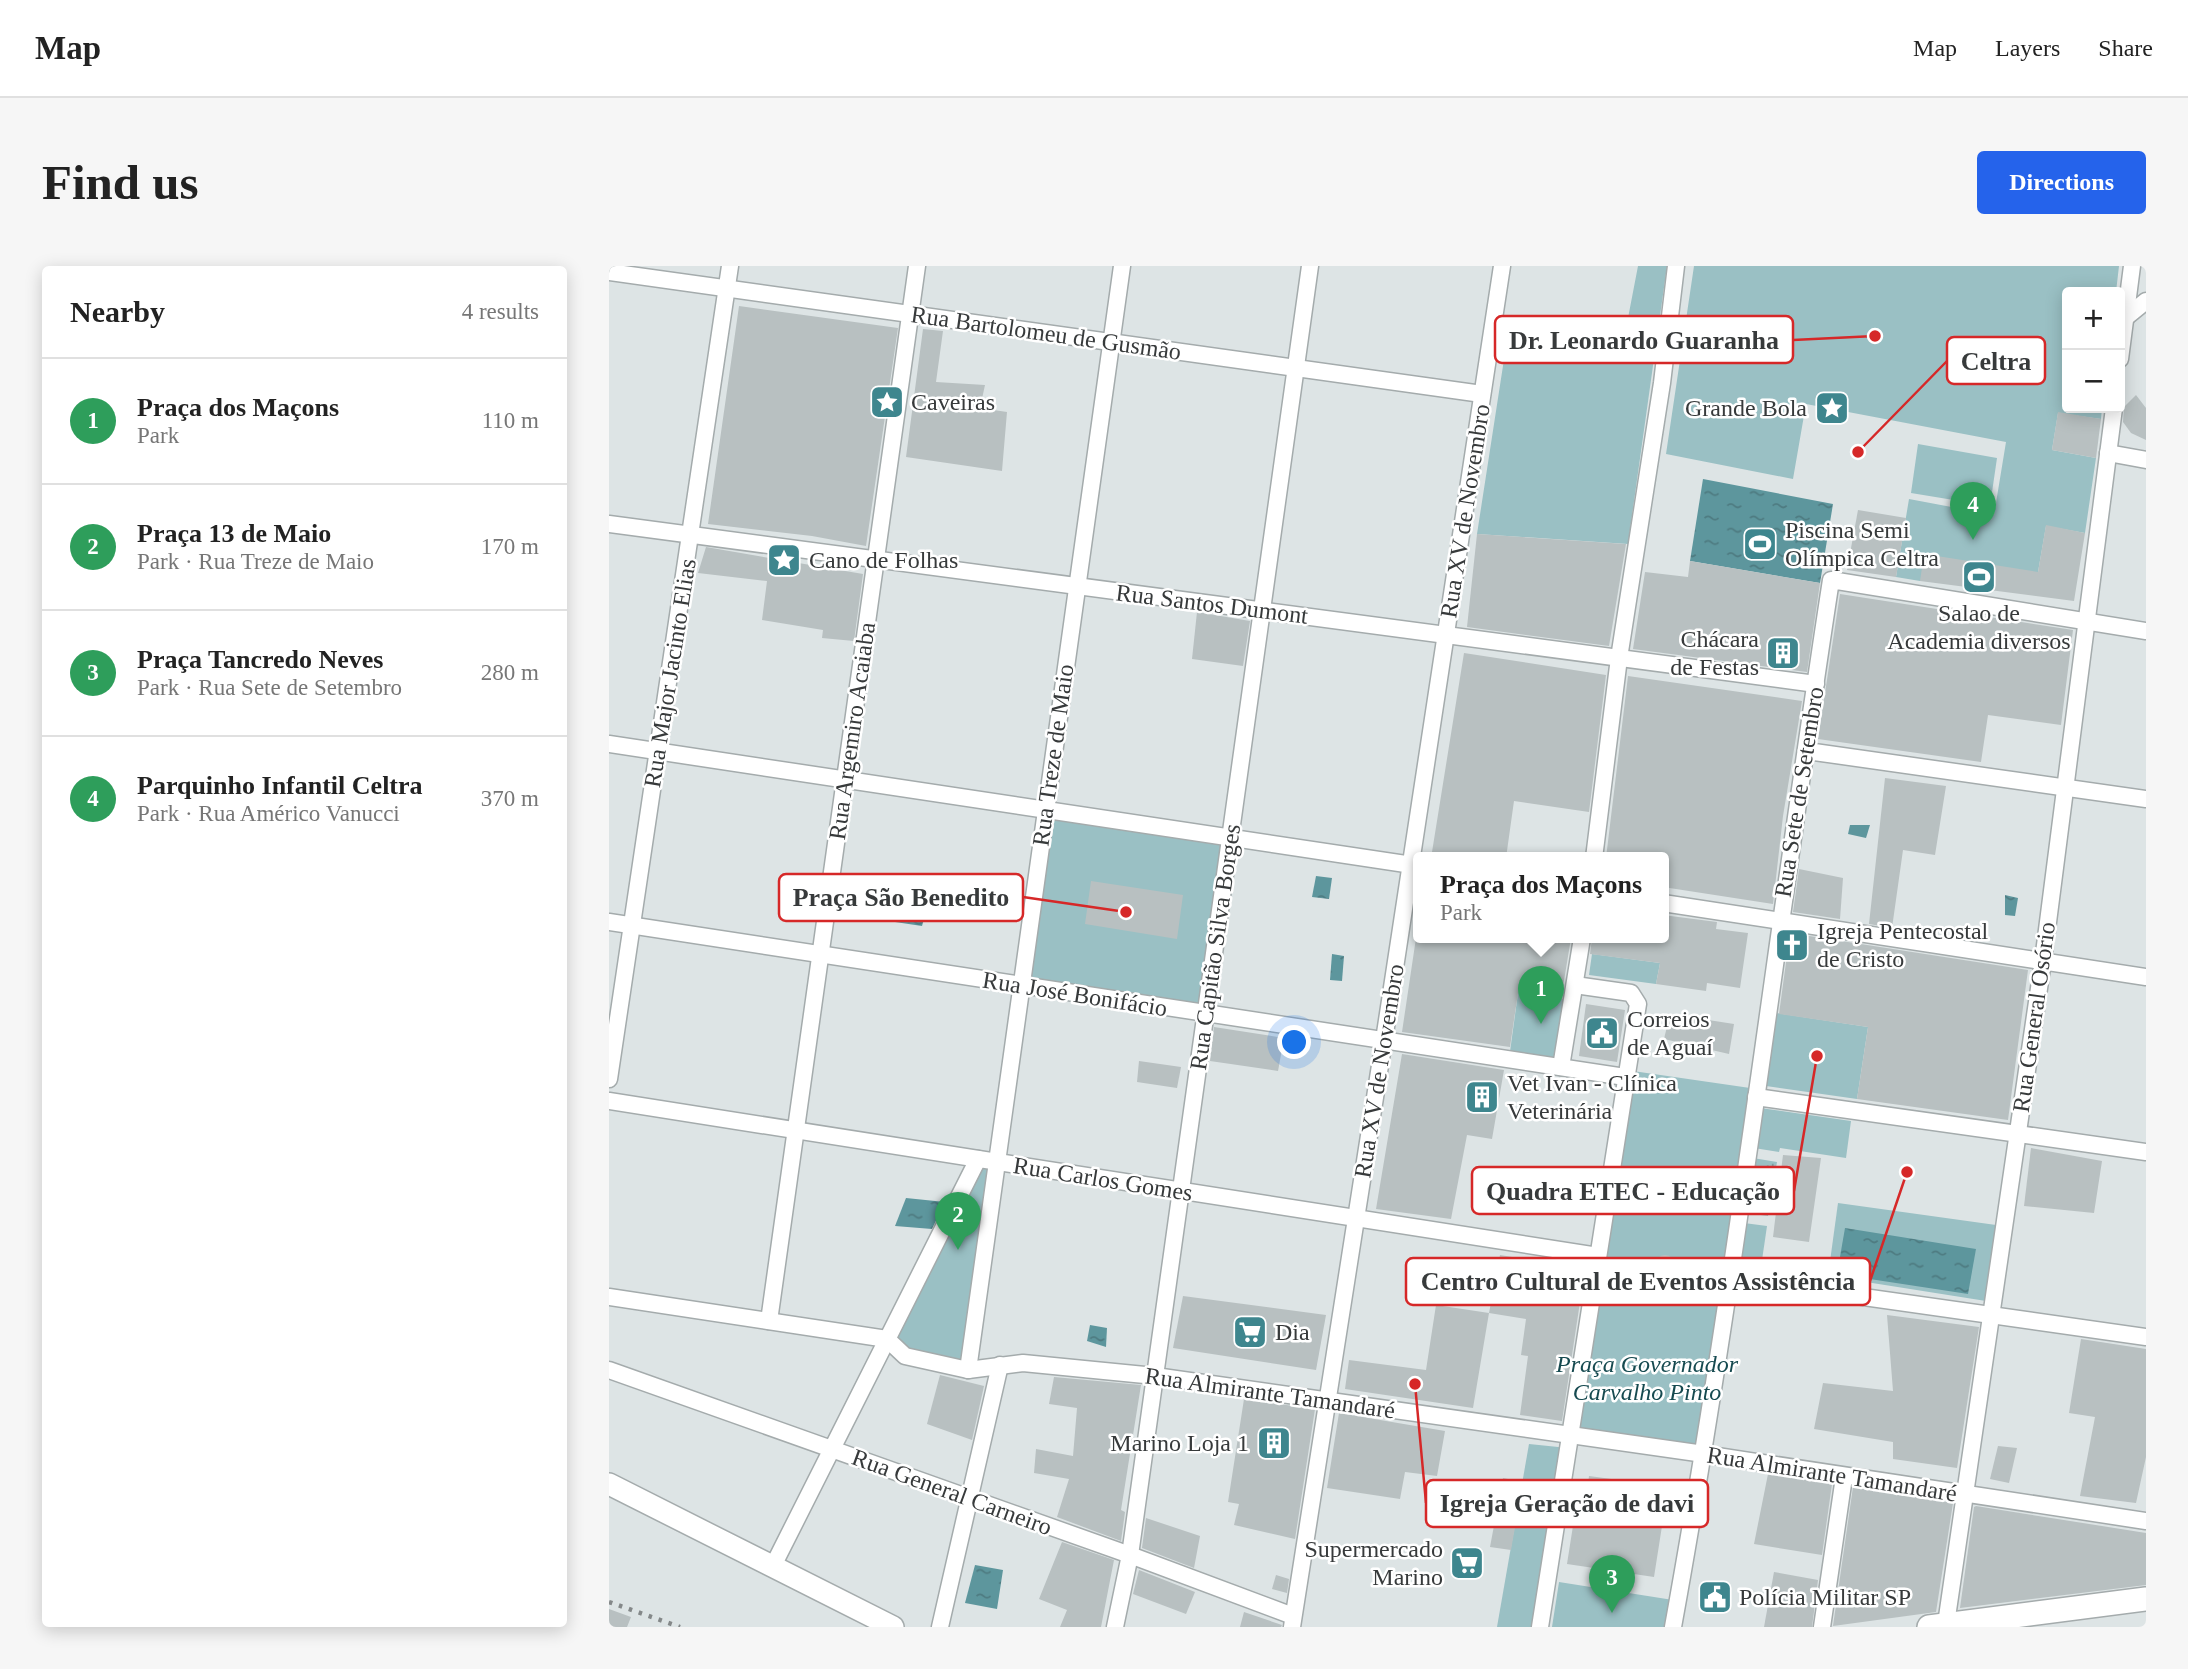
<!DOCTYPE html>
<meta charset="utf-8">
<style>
body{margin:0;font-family:"Times New Roman",serif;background:#f6f6f6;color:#222}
.controls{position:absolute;right:21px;top:21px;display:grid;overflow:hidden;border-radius:7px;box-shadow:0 4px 18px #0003}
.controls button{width:63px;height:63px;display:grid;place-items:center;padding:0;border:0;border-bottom:2px solid #e0e0e0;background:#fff;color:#222;font:35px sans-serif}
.you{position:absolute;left:686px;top:777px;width:24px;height:24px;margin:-18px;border:5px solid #fff;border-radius:50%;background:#1a73e8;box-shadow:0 0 0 10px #1a73e833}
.badge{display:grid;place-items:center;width:46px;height:46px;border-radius:50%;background:#2563eb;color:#fff;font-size:23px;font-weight:700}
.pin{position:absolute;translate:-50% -58px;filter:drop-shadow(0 2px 4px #0008)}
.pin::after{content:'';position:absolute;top:37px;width:24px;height:21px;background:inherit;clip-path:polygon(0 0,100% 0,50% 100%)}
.popup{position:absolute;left:804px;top:586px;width:256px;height:91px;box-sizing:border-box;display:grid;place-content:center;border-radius:7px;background:#fff;filter:drop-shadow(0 2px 5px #0005);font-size:23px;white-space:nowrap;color:#767676}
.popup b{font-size:26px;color:#222}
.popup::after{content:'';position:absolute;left:50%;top:100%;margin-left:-14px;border:14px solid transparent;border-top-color:#fff}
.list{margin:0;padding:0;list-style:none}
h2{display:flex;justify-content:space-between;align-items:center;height:91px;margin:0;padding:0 28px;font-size:30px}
h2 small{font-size:23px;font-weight:400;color:#767676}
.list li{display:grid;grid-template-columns:46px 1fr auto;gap:21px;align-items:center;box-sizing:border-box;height:126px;padding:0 28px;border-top:2px solid #e0e0e0}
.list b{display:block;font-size:26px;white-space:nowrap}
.list p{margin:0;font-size:23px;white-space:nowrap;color:#767676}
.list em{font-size:23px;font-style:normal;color:#767676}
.map{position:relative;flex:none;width:1537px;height:1361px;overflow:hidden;border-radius:7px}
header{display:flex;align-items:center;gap:42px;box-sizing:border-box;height:98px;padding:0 35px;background:#fff;border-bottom:2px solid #e0e0e0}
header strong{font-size:33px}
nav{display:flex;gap:38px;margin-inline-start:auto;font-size:24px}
.intro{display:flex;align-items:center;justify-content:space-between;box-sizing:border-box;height:168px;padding:0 42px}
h1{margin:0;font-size:49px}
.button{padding:18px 32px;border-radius:7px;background:#2563eb;color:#fff;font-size:24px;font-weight:700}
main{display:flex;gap:42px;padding:0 42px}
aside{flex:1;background:#fff;border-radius:7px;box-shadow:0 4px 18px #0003}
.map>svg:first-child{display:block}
</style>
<header>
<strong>Map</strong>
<nav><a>Map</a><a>Layers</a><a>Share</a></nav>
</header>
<div class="intro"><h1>Find us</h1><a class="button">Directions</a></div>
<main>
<aside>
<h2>Nearby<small>4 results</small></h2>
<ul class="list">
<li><span class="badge" style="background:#2e9e5b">1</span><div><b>Praça dos Maçons</b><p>Park</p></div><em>110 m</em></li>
<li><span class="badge" style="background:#2e9e5b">2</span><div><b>Praça 13 de Maio</b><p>Park · Rua Treze de Maio</p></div><em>170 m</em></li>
<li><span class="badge" style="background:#2e9e5b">3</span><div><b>Praça Tancredo Neves</b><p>Park · Rua Sete de Setembro</p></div><em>280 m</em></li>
<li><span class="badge" style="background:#2e9e5b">4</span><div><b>Parquinho Infantil Celtra</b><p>Park · Rua Américo Vanucci</p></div><em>370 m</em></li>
</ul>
</aside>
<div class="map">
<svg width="1537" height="1361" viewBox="0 0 1537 1361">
<defs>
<pattern id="grass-tufts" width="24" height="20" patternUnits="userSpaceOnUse" patternTransform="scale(1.75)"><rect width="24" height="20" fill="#9ac0c4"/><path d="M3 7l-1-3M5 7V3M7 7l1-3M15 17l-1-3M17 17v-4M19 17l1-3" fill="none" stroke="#7e9da0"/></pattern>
<pattern id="water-ripples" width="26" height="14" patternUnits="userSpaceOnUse" patternTransform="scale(1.75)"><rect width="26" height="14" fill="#5d969d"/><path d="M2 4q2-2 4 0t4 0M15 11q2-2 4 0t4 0" fill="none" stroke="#4e7b81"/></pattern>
</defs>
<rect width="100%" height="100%" fill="#dde4e5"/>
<polygon fill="url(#grass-tufts)" points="1144,892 1168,896 1159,950 1136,947"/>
<g fill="#9ac0c4">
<polygon points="1029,0 1058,0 1019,278 868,268 900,61 1014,78"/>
<polygon points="1085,0 1510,0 1507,26 1458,26 1458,142 1493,142 1492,153 1449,147 1443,184 1487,192 1476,267 1437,260 1429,306 1311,315 1287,311 1300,233 1385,249 1397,176 1197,138 1184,213 1057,188"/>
<polygon points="1309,178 1388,192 1381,240 1302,227"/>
<polygon points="437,544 621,572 596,748 412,720"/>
<polygon points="983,688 1051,697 1047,718 980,709"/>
<polygon points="909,727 963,734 952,801 900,793"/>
<polygon points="1167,747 1259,761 1248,833 1157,820"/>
<polygon points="1017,804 1148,823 1095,1188 961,1171"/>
<polygon points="1151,842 1242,855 1237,892 1171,882 1170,886 1145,882"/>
<polygon points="369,893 388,896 359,1104 283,1080"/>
<polygon points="1229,937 1387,959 1377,1035 1219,1010"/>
<polygon points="1135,957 1158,960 1152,1001 1129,998"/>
<polygon points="920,1178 959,1182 931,1361 888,1361"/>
<polygon points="950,1316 1064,1334 1058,1361 943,1361"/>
</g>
<g fill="url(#water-ripples)">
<polygon points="1094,213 1224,238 1211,317 1081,295"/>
<polygon points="1241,559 1261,559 1257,572 1239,568"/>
<polygon points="707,610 723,612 720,633 703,631"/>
<polygon points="1396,629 1409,632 1406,650 1396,649"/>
<polygon points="288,635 318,643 313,660 286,656"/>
<polygon points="723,688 735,690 733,715 721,714"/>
<polygon points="297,932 336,936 323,963 286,960"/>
<polygon points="1236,962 1367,983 1359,1028 1228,1008"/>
<polygon points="481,1059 498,1062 497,1081 478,1075"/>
<polygon points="366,1299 394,1304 388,1343 356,1337"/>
</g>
<g fill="#b8c0c1">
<polygon points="130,40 289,62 257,280 203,270 99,258"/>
<polygon points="314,63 334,65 327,116 376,119 371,142 398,146 393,205 297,191"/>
<polygon points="1527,129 1537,142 1537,174 1522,167 1514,156 1515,141"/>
<polygon points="1449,146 1492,153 1487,192 1443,184"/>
<polygon points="1249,244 1297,252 1287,311 1238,304"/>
<polygon points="1437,259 1476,267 1465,335 1311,315 1315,288 1429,306"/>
<polygon points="868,268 1017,278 1000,380 858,361"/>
<polygon points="97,281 254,308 245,375 213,372 214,364 153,354 158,315 89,307"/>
<polygon points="1081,295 1211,317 1198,406 1024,383 1036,306 1079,311"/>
<polygon points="1231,328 1464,364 1452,459 1379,449 1372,496 1209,473"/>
<polygon points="588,346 641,355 634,400 583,393"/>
<polygon points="855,387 997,409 980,546 905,535 897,592 855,592 823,586"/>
<polygon points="1019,410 1193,435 1174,550 1164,638 1054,621 1054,592 997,592"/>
<polygon points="1276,512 1337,520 1326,589 1294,584 1283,662 1260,658"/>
<polygon points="1190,603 1234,612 1231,653 1184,646"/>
<polygon points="482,615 574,629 568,673 476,658"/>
<polygon points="1054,649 1108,656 1107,663 1139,667 1131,722 1098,717 1097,725 1047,718 1051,697 981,688 983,672 1054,672"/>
<polygon points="1181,667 1419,704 1399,854 1248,833 1259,761 1170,748"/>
<polygon points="807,672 962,672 952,733 909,727 901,781 793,766"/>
<polygon points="977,738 1016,744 1008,796 970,790"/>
<polygon points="1061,748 1125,758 1120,788 1055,773"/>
<polygon points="605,761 675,772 669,805 601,795"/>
<polygon points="793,788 895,804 883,873 858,869 842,953 767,943"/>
<polygon points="530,795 572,801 568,822 528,816"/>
<polygon points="1422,882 1493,895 1485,947 1415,940"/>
<polygon points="1174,889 1212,892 1200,976 1164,971"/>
<circle cx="1056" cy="999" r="10"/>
<polygon points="891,989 976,1003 953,1155 911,1149 919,1090 912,1089 917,1053 880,1047"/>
<polygon points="574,1030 717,1049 707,1104 564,1082"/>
<polygon points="827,1039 880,1047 864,1142 736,1123 740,1094 817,1104"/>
<polygon points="1278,1049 1370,1061 1348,1202 1284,1193 1284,1176 1205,1163 1214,1117 1284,1125"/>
<polygon points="1472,1073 1537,1083 1537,1191 1527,1237 1471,1230 1486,1151 1460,1147"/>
<polygon points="331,1109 375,1120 363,1174 318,1158"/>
<polygon points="445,1111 532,1119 512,1244 516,1246 512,1275 448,1251 460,1213 425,1207 427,1183 464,1190 468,1142 440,1138"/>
<polygon points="635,1133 706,1143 686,1273 625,1259 630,1238 619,1236"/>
<polygon points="730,1147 836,1165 828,1210 796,1206 791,1233 718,1222"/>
<polygon points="1389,1180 1408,1182 1400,1217 1381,1213"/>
<polygon points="1159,1208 1223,1218 1213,1289 1145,1278"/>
<polygon points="980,1210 1047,1219 1042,1258 1053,1260 1045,1311 958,1298 966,1247 975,1248"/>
<polygon points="894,1212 914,1216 902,1284 881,1281"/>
<polygon points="1244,1221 1344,1237 1327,1346 1224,1360"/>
<polygon points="1367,1240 1537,1267 1537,1319 1351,1342 1365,1241"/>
<polygon points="537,1252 591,1270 585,1302 533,1282"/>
<polygon points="453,1276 505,1294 492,1361 451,1361 458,1344 430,1333"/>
<polygon points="530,1304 586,1326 577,1348 524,1328"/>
<polygon points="1165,1306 1209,1314 1203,1361 1155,1361"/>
<polygon points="667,1309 680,1313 678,1327 663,1323"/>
<polygon points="0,1343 22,1351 18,1361 0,1361"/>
<polygon points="635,1346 673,1359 672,1361 631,1361"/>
</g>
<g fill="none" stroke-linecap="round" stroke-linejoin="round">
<g stroke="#a4abac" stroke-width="19">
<g id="minor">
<polyline points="0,6 873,128"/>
<polyline points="1516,52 1537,35"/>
<polyline points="1511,93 1523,0"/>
<polyline points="1499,187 1537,194"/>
<polyline points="0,258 1207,418"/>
<polyline points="0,478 810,600"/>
<polyline points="1198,485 1537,533"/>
<polyline points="985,592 1010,392 1053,117 1067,0"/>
<polyline points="1054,637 1537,711"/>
<polyline points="0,656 1016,811"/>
<polyline points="952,801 973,672"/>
<polyline points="0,813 121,0"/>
<polyline points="1147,831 1537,886"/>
<polyline points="0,835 989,990"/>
<polyline points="1120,1012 1537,1071"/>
<polyline points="0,1031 278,1073 296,1090 359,1104 414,1097 546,1110 1095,1188 1537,1255"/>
<polyline points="160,1055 308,0"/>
<polyline points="0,1104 521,1289 684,1350"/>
<polyline points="359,1104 513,0"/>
<polyline points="164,1300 369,893"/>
<polyline points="1337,1358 1434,695 1505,142"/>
<polyline points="331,1361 391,1099"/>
<polyline points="506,1361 521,1289 701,0"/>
<polyline points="683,1361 775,774 893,0"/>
<polyline points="931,1361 1029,738 1022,727 966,719"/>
<path d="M1064,1361C1127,1014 1168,663 1222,314L1537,365"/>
<polyline points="1213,1361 1235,1211"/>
</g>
</g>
<g stroke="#a4abac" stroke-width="24">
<polyline id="tertiary" points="0,1218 284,1361"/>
</g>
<g stroke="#a4abac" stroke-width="26">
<polyline id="secondary" points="1320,1361 1537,1333"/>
</g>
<use href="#minor" stroke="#fff" stroke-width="16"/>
<use href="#tertiary" stroke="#fff" stroke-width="21"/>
<use href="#secondary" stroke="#fff" stroke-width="23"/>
<polyline stroke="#848889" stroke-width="4.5" stroke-dasharray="3.5 7" stroke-linecap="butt" points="0,1336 71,1361"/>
</g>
<defs>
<g id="sight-square" transform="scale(1.75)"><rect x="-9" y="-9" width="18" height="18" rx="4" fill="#3e868e" stroke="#fff"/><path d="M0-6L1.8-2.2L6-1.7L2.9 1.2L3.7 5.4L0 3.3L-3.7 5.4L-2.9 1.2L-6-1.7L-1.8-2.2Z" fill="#fff"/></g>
<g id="stadium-square" transform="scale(1.75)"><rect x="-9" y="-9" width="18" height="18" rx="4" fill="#3e868e" stroke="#fff"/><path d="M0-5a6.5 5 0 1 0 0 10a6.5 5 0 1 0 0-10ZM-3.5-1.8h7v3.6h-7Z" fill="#fff"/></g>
<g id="building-square" transform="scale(1.75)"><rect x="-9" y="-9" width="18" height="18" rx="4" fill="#3e868e" stroke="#fff"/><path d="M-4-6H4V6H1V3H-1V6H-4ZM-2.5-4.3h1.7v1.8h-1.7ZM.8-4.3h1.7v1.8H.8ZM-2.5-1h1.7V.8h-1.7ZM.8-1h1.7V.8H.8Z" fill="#fff"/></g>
<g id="church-square" transform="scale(1.75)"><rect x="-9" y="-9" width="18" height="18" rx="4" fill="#3e868e" stroke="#fff"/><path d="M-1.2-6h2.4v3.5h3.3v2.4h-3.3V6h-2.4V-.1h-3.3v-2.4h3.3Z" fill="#fff"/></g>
<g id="civic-square" transform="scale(1.75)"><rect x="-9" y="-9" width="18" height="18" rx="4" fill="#3e868e" stroke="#fff"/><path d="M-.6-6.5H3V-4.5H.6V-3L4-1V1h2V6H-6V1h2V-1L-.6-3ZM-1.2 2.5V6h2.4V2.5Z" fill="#fff"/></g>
<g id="supermarket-square" transform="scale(1.75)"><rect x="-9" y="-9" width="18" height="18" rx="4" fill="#3e868e" stroke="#fff"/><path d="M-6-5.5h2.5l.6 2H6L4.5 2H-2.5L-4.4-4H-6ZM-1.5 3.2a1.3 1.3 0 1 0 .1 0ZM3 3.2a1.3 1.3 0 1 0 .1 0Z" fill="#fff"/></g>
</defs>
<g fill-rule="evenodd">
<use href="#sight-square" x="278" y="136"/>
<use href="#sight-square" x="1223" y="142"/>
<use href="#stadium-square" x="1151" y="278"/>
<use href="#sight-square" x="175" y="294"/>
<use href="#stadium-square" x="1370" y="311"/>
<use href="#building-square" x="1174" y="387"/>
<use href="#church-square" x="1183" y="679"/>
<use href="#civic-square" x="993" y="767"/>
<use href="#building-square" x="873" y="831"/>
<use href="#supermarket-square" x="641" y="1066"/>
<use href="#building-square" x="665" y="1177"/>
<use href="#supermarket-square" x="858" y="1297"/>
<use href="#civic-square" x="1106" y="1331"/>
</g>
<g text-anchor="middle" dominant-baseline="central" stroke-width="5" stroke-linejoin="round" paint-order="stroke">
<g font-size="24" fill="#373a3b" stroke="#fff">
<text transform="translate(437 67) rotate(8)">Rua Bartolomeu de Gusmão</text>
<text transform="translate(856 245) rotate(-81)">Rua XV de Novembro</text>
<text transform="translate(603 338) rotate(7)">Rua Santos Dumont</text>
<text transform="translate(61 407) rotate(-81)">Rua Major Jacinto Elias</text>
<text transform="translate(243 465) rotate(-82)">Rua Argemiro Acaiaba</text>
<text transform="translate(444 489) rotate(-82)">Rua Treze de Maio</text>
<text transform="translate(1190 526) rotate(-81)">Rua Sete de Setembro</text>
<text transform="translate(606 681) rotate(-82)">Rua Capitão Silva Borges</text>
<text transform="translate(466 728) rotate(9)">Rua José Bonifácio</text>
<text transform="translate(1425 751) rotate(-82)">Rua General Osório</text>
<text transform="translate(770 805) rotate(-81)">Rua XV de Novembro</text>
<text transform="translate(494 913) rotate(9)">Rua Carlos Gomes</text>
<text transform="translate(661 1127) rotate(8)">Rua Almirante Tamandaré</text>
<text transform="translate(1223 1208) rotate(9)">Rua Almirante Tamandaré</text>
<text transform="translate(343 1226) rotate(20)">Rua General Carneiro</text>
</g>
<g font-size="24" fill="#373a3b" stroke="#fff" text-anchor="start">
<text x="302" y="136">Caveiras</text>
<text x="1198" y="142" text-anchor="end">Grande Bola</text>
<text x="1176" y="264">Piscina Semi<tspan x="1176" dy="28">Olímpica Celtra</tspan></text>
<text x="200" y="294">Cano de Folhas</text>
<text x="1370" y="347" text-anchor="middle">Salao de<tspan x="1370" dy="28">Academia diversos</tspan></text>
<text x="1150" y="373" text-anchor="end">Chácara<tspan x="1150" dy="28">de Festas</tspan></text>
<text x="1208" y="665">Igreja Pentecostal<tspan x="1208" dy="28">de Cristo</tspan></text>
<text x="1018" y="753">Correios<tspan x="1018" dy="28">de Aguaí</tspan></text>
<text x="898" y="817">Vet Ivan - Clínica<tspan x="898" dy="28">Veterinária</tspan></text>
<text x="666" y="1066">Dia</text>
<text x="640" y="1177" text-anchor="end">Marino Loja 1</text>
<text x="834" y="1283" text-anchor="end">Supermercado<tspan x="834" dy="28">Marino</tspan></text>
<text x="1130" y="1331">Polícia Militar SP</text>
</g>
<g font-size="24" font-style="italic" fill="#164a50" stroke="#fff">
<text x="1038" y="1098">Praça Governador<tspan x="1038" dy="28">Carvalho Pinto</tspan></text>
</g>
</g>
<path fill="none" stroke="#d62828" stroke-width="2.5" d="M1266 70L1184 74M1249 186L1338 95M517 646L414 631M1208 790L1185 925M1298 906L1261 1015M806 1118L817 1237"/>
<g fill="#d62828" stroke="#fff" stroke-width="2.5">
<circle cx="1266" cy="70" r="7"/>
<circle cx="1249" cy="186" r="7"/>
<circle cx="517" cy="646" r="7"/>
<circle cx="1208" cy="790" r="7"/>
<circle cx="1298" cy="906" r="7"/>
<circle cx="806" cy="1118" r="7"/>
</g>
<g fill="#fff" stroke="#d62828" stroke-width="2.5">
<rect x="886" y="50" width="298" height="47" rx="7"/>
<rect x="1338" y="71" width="98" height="47" rx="7"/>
<rect x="170" y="608" width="244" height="47" rx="7"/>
<rect x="863" y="901" width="322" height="47" rx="7"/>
<rect x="797" y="992" width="464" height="47" rx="7"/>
<rect x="817" y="1214" width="282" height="47" rx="7"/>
</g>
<g font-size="26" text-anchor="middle" font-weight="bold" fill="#373a3b">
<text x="1035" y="83">Dr. Leonardo Guaranha</text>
<text x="1387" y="104">Celtra</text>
<text x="292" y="640">Praça São Benedito</text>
<text x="1024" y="934">Quadra ETEC - Educação</text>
<text x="1029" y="1024">Centro Cultural de Eventos Assistência</text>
<text x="958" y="1246">Igreja Geração de davi</text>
</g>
</svg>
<div class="controls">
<button>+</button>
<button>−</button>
</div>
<div class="you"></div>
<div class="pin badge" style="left:932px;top:758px;background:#2e9e5b">1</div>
<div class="popup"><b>Praça dos Maçons</b>Park</div>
<div class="pin badge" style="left:349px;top:984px;background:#2e9e5b">2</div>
<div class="pin badge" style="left:1003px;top:1347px;background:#2e9e5b">3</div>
<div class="pin badge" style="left:1364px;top:274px;background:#2e9e5b">4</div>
</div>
</main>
